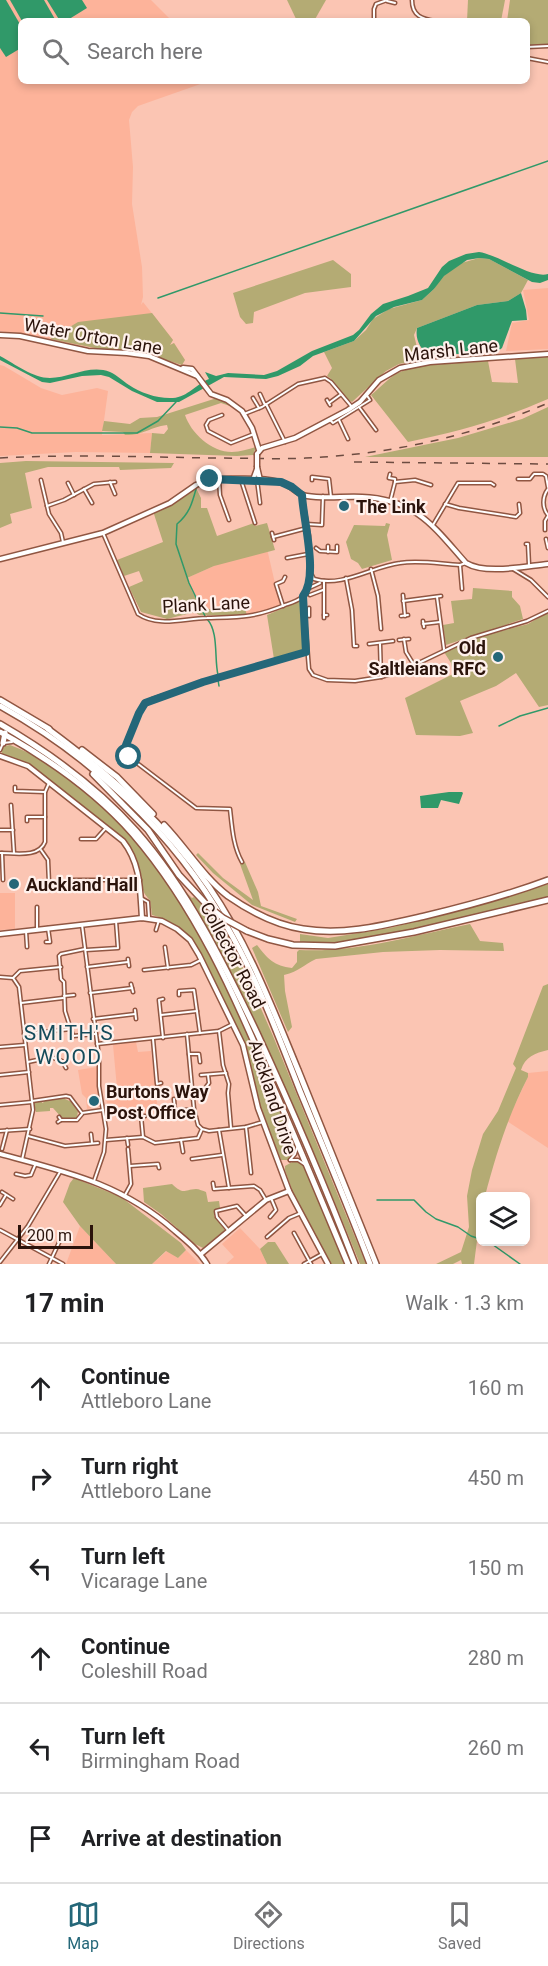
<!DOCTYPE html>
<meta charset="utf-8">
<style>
body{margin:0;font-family:Roboto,sans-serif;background:#f2f2f2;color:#202124}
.controls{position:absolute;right:18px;bottom:18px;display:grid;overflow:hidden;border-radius:9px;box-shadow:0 3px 9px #0003}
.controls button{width:54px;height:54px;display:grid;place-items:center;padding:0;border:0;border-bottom:2px solid #e0e0e0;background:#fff;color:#202124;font:30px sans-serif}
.scale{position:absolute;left:18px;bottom:15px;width:75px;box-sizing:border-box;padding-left:6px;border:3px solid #2b130b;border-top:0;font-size:16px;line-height:21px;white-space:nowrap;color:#2b130b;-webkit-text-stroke:4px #fff1ec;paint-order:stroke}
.stop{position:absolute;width:18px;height:18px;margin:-14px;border:4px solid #246779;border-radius:50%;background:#fff}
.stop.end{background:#246779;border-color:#fff;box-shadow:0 2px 6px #0008}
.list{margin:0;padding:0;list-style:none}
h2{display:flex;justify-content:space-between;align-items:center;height:78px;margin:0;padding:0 24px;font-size:26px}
h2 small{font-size:20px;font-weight:400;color:#757577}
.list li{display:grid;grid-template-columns:39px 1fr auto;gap:18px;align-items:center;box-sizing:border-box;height:90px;padding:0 24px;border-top:2px solid #e0e0e0}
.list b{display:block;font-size:22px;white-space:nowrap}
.list p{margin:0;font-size:20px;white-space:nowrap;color:#757577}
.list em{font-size:20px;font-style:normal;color:#757577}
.icon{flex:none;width:33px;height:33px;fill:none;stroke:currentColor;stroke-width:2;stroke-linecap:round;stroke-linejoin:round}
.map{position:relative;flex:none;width:548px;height:1264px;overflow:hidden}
.search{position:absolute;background:#fff;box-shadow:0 3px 9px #0003;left:18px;right:18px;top:18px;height:66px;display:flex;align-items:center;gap:15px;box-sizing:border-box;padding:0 21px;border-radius:9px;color:#757577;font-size:22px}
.sheet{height:618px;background:#fff}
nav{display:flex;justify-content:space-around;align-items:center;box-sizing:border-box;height:84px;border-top:2px solid #e0e0e0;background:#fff;font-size:16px;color:#757577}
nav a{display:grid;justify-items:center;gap:3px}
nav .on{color:#246779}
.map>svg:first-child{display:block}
</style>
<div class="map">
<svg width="548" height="1264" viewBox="0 0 548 1264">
<rect width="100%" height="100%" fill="#fbc5b3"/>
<g fill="#fdb39a">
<polygon points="0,0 151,0 172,21 21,21 21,81 209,81 138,106 132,112 129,120 133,167 132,204 142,267 143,297 141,305 143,302 173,340 170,345 174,343 185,360 182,365 142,352 100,349 0,331"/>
<polygon points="548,288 548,349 506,351 512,323 529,320 523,290"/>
<polygon points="0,365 4,366 41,388 62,395 97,388 108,391 102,435 152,433 150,453 76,452 0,456"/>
<polygon points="265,540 280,605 247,616 219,616 200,606 192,591 187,578 214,566"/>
<polygon points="0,893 15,893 15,929 0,930"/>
<polygon points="136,1042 138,1052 151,1051 158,1111 112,1116 108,1111 105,1089 117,1088 113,1045"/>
<polygon points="97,1067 100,1107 87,1109 86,1098 82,1094 78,1070"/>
<polygon points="548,1071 548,1148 507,1121 528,1077 528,1073"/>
<polygon points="80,1226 116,1264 66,1264"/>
<polygon points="240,1228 260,1249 267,1264 226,1264 234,1257 222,1244"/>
<polygon points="186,1250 200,1264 152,1264 167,1251 178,1258"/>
</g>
<g fill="#b4ab74">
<polygon points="287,0 326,0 314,21 297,21"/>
<polygon points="468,0 505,0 501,21 467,21"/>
<polygon points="510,0 548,0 548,44 527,45 527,21 507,21"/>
<polygon points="479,258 489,259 528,280 521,293 508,301 477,305 417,328 414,335 420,360 399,364 386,371 352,402 347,399 330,378 327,376 332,368 324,352 354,341 366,330 373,319 389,309 422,300 434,289 441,278 458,264"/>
<polygon points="333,260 351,274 351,287 305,293 254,312 253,323 246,324 240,317 233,293"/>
<polygon points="152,313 173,340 170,345 174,343 185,360 182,365 142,352 100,349 50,339 78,322"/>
<path d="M548,357V399C500,420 459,431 408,442L371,395C380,388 390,376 400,372C426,362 460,364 488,361L492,382L518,383L515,359Z"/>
<path d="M217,398L230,404V406L221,403L185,415C191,433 211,452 232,452C240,452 248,449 256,447L253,455L237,456L150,453L152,433L164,434L168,429L167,425C149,427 146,435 125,435L123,432L102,431L104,421L130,424L140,418L157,417Z"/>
<polygon points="548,407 548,457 365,457 458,438 522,419"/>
<polygon points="26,461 174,463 171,468 120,470 119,467 48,467 25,473 32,508 10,514 12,523 0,528 0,463"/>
<polygon points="196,488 201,498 201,508 207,508 217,536 254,523 255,526 267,523 275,550 214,566 187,578 192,591 200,606 218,612 231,606 245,608 247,616 199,615 195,612 167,619 141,612 129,587 143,581 139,571 124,576 117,560 163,542 153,511 162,509"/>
<polygon points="386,523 390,524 387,535 392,560 362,569 358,563 351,559 346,542 354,525 385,526"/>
<polygon points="473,588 512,591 512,597 520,606 523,619 446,645 443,625 454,623 451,601 472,599"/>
<polygon points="300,601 303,604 303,651 274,659 267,615"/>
<polygon points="545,614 548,614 548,705 539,707 516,673 496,686 460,701 473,733 460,736 416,735 405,698 453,674 451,663 444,652 475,638 528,624"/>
<path d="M10,745C40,756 63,774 87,794C96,802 106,809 115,817C134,836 151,859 166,881C223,964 257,1056 296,1148L294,1155L288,1160H281L257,1100L242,1038L197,948L177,926L162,918L152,915L150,900C139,890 144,883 140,870C136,858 130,849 123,840L29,765L2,754V749L5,746Z"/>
<polygon points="198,853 223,878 253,900 240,864 245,862 258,892 261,906 297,919 295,922 252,905 213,873 196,855"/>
<polygon points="548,884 548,898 434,925 340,943 300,942 300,934 328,938 390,928 480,905"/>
<path d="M181,887L192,898L194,897L217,919L234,947L273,1036L366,1264H360C324,1175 286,1086 243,1000C224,961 205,923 181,887Z"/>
<path d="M470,924L480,941L503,943L504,951L440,950L383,952L316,959C303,965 300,971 284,975L285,991L292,1027L288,1032L252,948L257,945C268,959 274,966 292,968L297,962V952L299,950C356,953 415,935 470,924Z"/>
<path d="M548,984V1050C535,1053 525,1057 521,1070L528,1073V1077C508,1116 496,1154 485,1196H480V1217L474,1264H462L461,1260L453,1264H436L461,1252L469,1227L467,1196L472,1170L483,1134L498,1111L516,1068L513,1064L543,986Z"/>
<polygon points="65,1097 65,1099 72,1102 78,1111 77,1118 62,1118 53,1108 50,1108 50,1111 36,1112 34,1103 40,1101 43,1103 44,1101 50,1099 50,1100 56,1100 56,1098"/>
<polygon points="294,1161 303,1164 346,1264 330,1264 295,1198 285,1170 285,1166"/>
<polygon points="74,1178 121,1197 181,1243 186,1250 178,1258 166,1251 152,1264 116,1264 80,1226 63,1202 70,1183"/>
<path d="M172,1184C184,1195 183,1190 196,1189C199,1189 203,1191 206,1192L208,1202L219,1201L220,1208L214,1212V1216L225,1230L203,1248L195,1244L161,1214L144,1202L143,1188Z"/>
<polygon points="268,1242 275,1242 289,1264 267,1264 260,1249"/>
</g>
<g fill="#309969">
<polygon points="0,0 6,0 21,26 21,48 6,57 0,48"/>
<polygon points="10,0 44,0 56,21 22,21"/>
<polygon points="47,0 82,0 87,8 66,21 60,21"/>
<path d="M479,252C499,255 532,279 548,274V280L540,283L532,282L489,259L479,258L467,260L444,276L434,289L422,300L394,307L376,316L354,341L313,356L300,366L278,376L266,379L224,377L179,402H157L132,391L109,377L101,375L82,376L50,383L42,382L0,360V356C15,364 33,378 50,378C69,378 90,364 110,372C117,375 123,381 129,385C141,393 158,399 173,398C188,397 196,384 209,379L205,372L216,376L228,373L264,375L277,371L312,351L353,335L359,330L371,314L383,304L408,296L428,288L442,267L449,261L466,254Z"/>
<path d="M521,293L526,310L527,320L512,321L502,348L498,351L431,356C420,350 415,339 417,328L477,305L508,301Z"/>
<polygon points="449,792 462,792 463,793 459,804 441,800 438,808 421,808 420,796"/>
</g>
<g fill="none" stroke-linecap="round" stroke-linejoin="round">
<g stroke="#309969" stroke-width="1.5">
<polyline points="158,298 548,161"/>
<polyline points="0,313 43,316"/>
<polyline points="0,427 17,428 32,433 137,433 158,421 176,402"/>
<path d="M196,489C192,504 189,514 177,524L176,544L189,583L205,616"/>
<path d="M207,619C219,632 214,658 218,675"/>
<polyline points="218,680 219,686"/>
<polyline points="499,726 520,716 548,708"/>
<polyline points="377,1200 414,1200 426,1212 436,1219 458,1227 471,1236 480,1239"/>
<polyline points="489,1242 520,1264"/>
</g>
<g stroke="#905642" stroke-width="5">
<g id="street">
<path d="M412,0C412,16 422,19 436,21"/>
<polyline points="387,1 395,3"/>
<polyline points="374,18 374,9 376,4 387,0"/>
<polyline points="527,47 548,46"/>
<polyline points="527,58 548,62"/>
<polyline points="260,394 265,405"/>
<polyline points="253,398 259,408"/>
<polyline points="327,400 330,405"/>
<polyline points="329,403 340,395"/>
<polyline points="266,404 285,442"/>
<polyline points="359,407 376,430"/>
<polyline points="244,414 262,407 298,384 325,378 331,382 352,407"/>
<polyline points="222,415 209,420 206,425 208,431 231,443 254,434"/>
<polyline points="330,420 333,423 370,400 366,394"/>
<polyline points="339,420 348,439"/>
<polyline points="390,474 389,478 395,479 395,482"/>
<polyline points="219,479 220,495 229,520"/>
<polyline points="518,479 530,479 534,474 543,474 546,476 548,487"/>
<polyline points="41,480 49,514 61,533 63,542"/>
<polyline points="241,480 255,523"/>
<polyline points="257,480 260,503"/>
<polyline points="312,480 312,477 329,479 331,497"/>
<polyline points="110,482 115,494"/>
<polyline points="68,483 74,495"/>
<polyline points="84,489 92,503"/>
<path d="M548,489C542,497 542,508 548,515"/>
<path d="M302,495L309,536V570L314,579C342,588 373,566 400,563C420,560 440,564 460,565L466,563"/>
<polyline points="390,502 395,482 415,480 431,485"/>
<polyline points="445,504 459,508 516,517 520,513 519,504"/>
<polyline points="47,506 64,500 94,484 115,482"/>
<polyline points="306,524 322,525 323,496"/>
<polyline points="433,525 458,483 491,483 494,485"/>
<polyline points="545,530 545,521 548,516"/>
<path d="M103,533L138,614C159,628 185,618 207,618C241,617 253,618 285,605C291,603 298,601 302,597C308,591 308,582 310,575"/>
<polyline points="272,533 274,540"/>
<polyline points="273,537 307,528"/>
<polyline points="546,539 548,548"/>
<polyline points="526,544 528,544 529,565"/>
<polyline points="328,546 328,552"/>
<polyline points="316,548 320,551 337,552 337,546"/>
<polyline points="287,558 308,554"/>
<polyline points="460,565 462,589"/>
<polyline points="371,569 378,596 381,629"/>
<polyline points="513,569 531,580 548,597"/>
<polyline points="346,578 352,610 354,646 357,646"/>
<polyline points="324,581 324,615"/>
<polyline points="307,589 320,583"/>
<polyline points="310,595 323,590"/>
<polyline points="403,595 405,616"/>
<polyline points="303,596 309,669 313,675 327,680 355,681 381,677 404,670 471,638 527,621 548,611"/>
<polyline points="437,597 444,649"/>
<polyline points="403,601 441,596"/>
<polyline points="283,606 276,584 283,581 285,577"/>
<polyline points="309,608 309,616"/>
<polyline points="401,616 408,615"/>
<polyline points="324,618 324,615 327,615"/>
<polyline points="423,621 424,627"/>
<polyline points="423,624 440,622"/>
<polyline points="404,639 406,652 414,665"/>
<polyline points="399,640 409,639"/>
<polyline points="369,644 393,641"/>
<polyline points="380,644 381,677"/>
<polyline points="0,750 3,743 12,742"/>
<polyline points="15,787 15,791 45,792"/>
<polyline points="11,805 14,853"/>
<polyline points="27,821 27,817 45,817"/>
<polyline points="0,830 13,830"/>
<polyline points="81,839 96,839 105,829"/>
<polyline points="41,850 48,860 49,883 44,883"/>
<path d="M0,853C15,853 39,858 45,842V792L49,783"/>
<polyline points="2,853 3,880"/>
<path d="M242,862C233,846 232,827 230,809L196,808L129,757L126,751V745L142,708L152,699L203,682L306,652"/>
<polyline points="70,880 140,880"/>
<polyline points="141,898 148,902 149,917"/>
<polyline points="37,907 37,930"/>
<polyline points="82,925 99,1057 99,1086 106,1129 104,1152 94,1181"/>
<polyline points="156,930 159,920"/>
<polyline points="26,931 27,947"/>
<polyline points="46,942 50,942 48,928"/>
<polyline points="165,947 168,968"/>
<polyline points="85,949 61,954 59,956 61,979 64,982 65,1011 73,1036 95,1034"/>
<polyline points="86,950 118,948 116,921"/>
<polyline points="128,959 129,966"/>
<polyline points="87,967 128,962"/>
<polyline points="144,970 191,965 201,960"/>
<polyline points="0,977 13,978 19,987 33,1110 22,1160"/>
<polyline points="13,978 20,971 61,967"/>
<polyline points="131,984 133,992"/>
<polyline points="90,993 132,988"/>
<polyline points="179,995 179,991 194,990 200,1033"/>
<polyline points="64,996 74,995"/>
<polyline points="163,999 159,1000 163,1038"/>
<polyline points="21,1003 63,998"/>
<polyline points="135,1010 136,1019"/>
<polyline points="161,1015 197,1011"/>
<polyline points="93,1019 135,1014"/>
<polyline points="219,1031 223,1065 229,1084 228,1093 231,1128"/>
<polyline points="24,1034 71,1029"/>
<polyline points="187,1034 194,1109 198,1125 202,1129 209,1131 246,1127 263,1122"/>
<polyline points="153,1039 157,1084 161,1083"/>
<polyline points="97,1044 219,1031 233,1024"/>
<polyline points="0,1047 25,1045"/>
<polyline points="189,1054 199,1054 200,1062"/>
<polyline points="28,1062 51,1057 62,1061 66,1068"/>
<polyline points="0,1075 29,1072"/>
<polyline points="201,1075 226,1073"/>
<polyline points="206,1092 206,1087 209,1083 208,1075"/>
<polyline points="174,1099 175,1111"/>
<polyline points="32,1101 66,1096 70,1097 82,1113 103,1110"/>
<polyline points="0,1105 32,1102"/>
<polyline points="167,1115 167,1112 194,1109"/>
<polyline points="141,1116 143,1137"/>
<polyline points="122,1118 145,1116"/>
<polyline points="61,1120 77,1120 82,1114"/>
<polyline points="58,1122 61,1120 59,1117"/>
<polyline points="246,1127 251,1173"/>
<polyline points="219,1130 229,1188"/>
<polyline points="0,1131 30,1129"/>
<polyline points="91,1134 92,1143"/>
<polyline points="28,1136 65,1146 98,1143"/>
<polyline points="127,1138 128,1145"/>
<polyline points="106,1140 143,1137 155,1143 198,1138 202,1129"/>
<polyline points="181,1140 183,1152"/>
<polyline points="2,1149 7,1130"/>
<polyline points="192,1159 222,1155"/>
<polyline points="290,1160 298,1160 304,1164"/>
<polyline points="290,1160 295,1154 297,1148"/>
<polyline points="130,1166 158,1164 159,1168"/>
<polyline points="16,1174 25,1176 31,1175 36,1163"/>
<polyline points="213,1183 214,1189 254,1186 260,1190 266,1200"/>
<polyline points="2,1192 13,1199"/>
<polyline points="125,1195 131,1184 128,1149"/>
<polyline points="0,1205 6,1195"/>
<polyline points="270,1217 276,1210 271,1198"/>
<polyline points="0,1230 63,1264"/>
<polyline points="228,1230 217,1217 216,1211 237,1206 247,1217"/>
<polyline points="294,1233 311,1264"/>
<polyline points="267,1237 289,1218 301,1213"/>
<polyline points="0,1262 28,1226 60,1172"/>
<polyline points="49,1264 63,1234"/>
<polyline points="304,1264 322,1254"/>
</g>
</g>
<g stroke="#905642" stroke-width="7">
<g id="secondary">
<polyline points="0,335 20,336 88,351 127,353 149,356 197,376"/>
<polyline points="183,368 192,369 211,394 227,400 242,411 252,428 259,450"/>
<polyline points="257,454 262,448 295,438 348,410 360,402 379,380 400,368 430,362 548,354"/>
<polyline points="257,467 260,480"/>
<polyline points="253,480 257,469"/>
<path d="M0,559L103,533L170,503L196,485L210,479H219C239,479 264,477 283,483C292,486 298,495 307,496C325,499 344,496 362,497C416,499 434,527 466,563C486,575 526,566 548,564"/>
<path d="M0,756L28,766L123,841C141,864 140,890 142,918"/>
<polyline points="0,934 142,918 162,921 177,929 190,940 199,955 243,1045 258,1108 289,1191 328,1264"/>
<path d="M0,1154C67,1172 122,1184 175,1231C187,1241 199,1251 207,1264"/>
<polyline points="201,1254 266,1200 289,1191"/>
</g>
</g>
<g stroke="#905642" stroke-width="8">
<g id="highway">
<polyline points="0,700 49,729"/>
<path d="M0,706C92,757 174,833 226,925C257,978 278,1035 300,1091C324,1149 348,1206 370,1264"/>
<path d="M0,724C50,753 97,787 136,831C188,890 223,962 257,1033C292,1109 325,1186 355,1264"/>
<path d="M48,729C109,774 166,824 209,887C248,944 272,1007 298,1070C324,1135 350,1200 376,1264"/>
<path d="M0,732C49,759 96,792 133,834C196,907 235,996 272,1084C298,1144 323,1204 348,1264"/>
<polyline points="3,743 5,733"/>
<polyline points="82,750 117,777 153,814"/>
<polyline points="93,774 148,830 179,875 208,906"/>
<path d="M164,825C186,848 203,877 228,896C251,912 276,925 303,929C344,936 385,925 425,916C467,906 508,895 548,880"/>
<polyline points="247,931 268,939 293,945 335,946 414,932 548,900"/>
</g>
</g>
<use href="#street" stroke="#fff" stroke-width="2"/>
<use href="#secondary" stroke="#fff" stroke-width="4"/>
<use href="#highway" stroke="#fff" stroke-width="5"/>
<g stroke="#6d4c41" stroke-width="1.5" stroke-dasharray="8 8" stroke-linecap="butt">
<path d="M0,458C71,454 143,457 214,458C251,458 287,460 323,457C401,452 477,434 548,403"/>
<polyline points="354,462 548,464"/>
</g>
<g stroke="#905642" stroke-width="7" stroke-linecap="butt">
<polyline id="secondary-bridge" points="257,454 257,467"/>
</g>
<g stroke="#905642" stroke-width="8" stroke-linecap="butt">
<polyline id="highway-bridge" points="208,906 223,918 247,931"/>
</g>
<use href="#secondary-bridge" stroke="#fff" stroke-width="4"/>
<use href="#highway-bridge" stroke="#fff" stroke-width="5"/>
</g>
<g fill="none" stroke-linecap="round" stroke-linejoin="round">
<path stroke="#246779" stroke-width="8" d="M129,757L126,751V745L139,713L145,703L203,682L306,652L303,596C319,576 303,520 302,495L292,487L281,482L210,479"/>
</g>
<g fill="#246779" stroke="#fff1ec" stroke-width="2">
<circle cx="344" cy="506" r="6"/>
<circle cx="498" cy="657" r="6"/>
<circle cx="14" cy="884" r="6"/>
<circle cx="94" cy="1101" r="6"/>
</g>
<g text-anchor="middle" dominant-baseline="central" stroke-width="4.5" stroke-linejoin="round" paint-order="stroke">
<g font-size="18" fill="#2b130b" stroke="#fff1ec">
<text transform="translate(93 336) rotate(10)">Water Orton Lane</text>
<text transform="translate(451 350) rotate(-6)">Marsh Lane</text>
<text transform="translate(206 604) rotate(-3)">Plank Lane</text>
<text transform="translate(233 955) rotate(62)">Collector Road</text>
<text transform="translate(273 1097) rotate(72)">Auckland Drive</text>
</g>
<g font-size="18" font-weight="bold" fill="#2b130b" stroke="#fff1ec" text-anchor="start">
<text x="356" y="506">The Link</text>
<text x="486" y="647" text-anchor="end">Old<tspan x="486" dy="21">Saltleians RFC</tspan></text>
<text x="26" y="884">Auckland Hall</text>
<text x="106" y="1091">Burtons Way<tspan x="106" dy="21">Post Office</tspan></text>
</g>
<g font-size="21" letter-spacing="1.5" fill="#154b5a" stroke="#fff1ec">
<text x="69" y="1033">SMITH'S<tspan x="69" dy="24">WOOD</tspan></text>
</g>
</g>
</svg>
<div class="controls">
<button><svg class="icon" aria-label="layers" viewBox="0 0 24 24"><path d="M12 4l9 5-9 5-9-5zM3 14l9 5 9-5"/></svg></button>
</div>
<div class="scale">200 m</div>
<div class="stop" style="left:129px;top:757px"></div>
<div class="stop end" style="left:210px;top:479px"></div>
<div class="search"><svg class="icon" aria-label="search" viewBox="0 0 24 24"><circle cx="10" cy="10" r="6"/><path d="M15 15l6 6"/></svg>Search here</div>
</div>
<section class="sheet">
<h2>17 min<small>Walk · 1.3 km</small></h2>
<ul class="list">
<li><svg class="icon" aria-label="ahead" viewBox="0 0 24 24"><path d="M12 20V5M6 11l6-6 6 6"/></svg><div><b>Continue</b><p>Attleboro Lane</p></div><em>160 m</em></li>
<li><svg class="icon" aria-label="right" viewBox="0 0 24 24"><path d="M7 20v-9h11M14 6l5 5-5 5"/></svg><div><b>Turn right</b><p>Attleboro Lane</p></div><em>450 m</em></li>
<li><svg class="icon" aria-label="left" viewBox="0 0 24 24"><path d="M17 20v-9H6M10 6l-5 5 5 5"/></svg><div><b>Turn left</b><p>Vicarage Lane</p></div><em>150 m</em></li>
<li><svg class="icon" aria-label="ahead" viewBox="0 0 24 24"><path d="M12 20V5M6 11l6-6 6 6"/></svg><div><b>Continue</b><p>Coleshill Road</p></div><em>280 m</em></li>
<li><svg class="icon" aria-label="left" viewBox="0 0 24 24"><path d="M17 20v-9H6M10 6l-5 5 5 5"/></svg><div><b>Turn left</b><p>Birmingham Road</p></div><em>260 m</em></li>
<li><svg class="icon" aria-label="arrive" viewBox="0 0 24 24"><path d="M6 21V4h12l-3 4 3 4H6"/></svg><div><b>Arrive at destination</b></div></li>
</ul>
</section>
<nav>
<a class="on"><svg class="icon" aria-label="map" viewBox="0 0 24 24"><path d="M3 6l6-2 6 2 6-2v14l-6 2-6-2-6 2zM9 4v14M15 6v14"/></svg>Map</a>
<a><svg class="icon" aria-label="directions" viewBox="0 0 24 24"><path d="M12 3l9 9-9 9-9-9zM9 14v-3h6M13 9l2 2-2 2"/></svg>Directions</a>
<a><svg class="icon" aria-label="saved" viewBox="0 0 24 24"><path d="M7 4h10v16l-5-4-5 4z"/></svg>Saved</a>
</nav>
